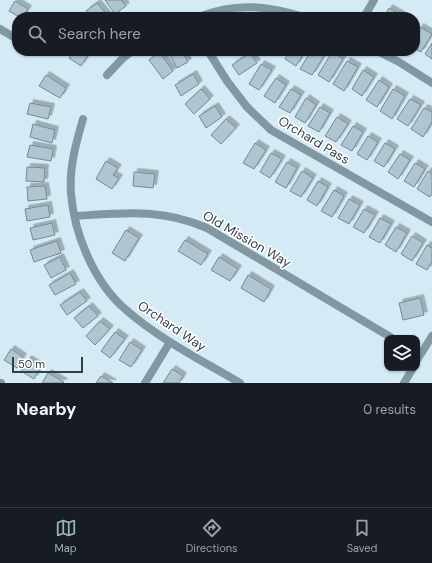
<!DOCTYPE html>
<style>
body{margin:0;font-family:"DM Sans",sans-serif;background:#242831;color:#f1f3f6}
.controls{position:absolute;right:12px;bottom:12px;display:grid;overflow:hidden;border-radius:8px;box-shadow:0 1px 3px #0004}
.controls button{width:36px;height:36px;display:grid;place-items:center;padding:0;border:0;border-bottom:1px solid #363941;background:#171b24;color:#f1f3f6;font:20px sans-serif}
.scale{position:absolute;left:12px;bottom:10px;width:71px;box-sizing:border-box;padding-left:4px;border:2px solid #353e43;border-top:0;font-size:11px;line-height:14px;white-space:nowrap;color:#353e43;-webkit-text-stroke:3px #fff;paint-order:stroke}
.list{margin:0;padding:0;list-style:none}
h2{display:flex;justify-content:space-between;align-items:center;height:52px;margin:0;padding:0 16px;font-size:17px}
h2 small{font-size:13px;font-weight:400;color:#9ea1a6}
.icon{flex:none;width:22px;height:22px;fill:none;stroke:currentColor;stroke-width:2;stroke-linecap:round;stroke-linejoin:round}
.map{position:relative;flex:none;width:432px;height:383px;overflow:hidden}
.search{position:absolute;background:#171b24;box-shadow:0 1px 3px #0004;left:12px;right:12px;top:12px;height:44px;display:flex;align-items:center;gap:10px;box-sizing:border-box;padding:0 14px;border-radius:16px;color:#9ea1a6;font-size:15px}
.sheet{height:124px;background:#171b24}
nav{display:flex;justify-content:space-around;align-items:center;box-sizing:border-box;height:56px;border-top:1px solid #363941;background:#171b24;font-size:11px;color:#9ea1a6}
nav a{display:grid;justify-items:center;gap:2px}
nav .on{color:#97b1be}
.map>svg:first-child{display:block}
</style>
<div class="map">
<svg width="432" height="383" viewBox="0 0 432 383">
<defs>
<filter id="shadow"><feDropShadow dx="3.5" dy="-3.5" stdDeviation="0" flood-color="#0004"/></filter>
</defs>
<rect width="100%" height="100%" fill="#d4ebf6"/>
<g fill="#afc5d0" stroke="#748993" filter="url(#shadow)">
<polygon points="105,0 121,0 126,6 115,14"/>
<polygon points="15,1 28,9 23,17 19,17 9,11"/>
<polygon points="97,3 109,17 91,17 86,11"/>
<polygon points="389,8 401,15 400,17 384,17"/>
<polygon points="420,27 432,34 421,52 415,49 415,36"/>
<polygon points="432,43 432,59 425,54"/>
<polygon points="74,51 88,51 90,52 81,66 69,58"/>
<polygon points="168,51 182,51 188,62 177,68"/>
<polygon points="290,51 305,51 296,66 285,59"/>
<polygon points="311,51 316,51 324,56 312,75 300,69"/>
<polygon points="159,52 173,71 163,79 149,60"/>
<polygon points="332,52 343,59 329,82 318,75"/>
<polygon points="250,53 257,63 239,75 232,65"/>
<polygon points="347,61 358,67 344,91 333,84"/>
<polygon points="261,64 272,70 259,90 249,84"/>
<polygon points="363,70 374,77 362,96 352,89"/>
<polygon points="193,74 199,84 181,96 175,85"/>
<polygon points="46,75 66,88 60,98 39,86"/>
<polygon points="276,78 286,85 275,103 264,96"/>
<polygon points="379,80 389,87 377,107 366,100"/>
<polygon points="201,89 210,99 194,114 185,104"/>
<polygon points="291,89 301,95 290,113 279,107"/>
<polygon points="393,89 405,96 392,119 380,111"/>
<polygon points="306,98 316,105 305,123 295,117"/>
<polygon points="410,99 421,105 408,126 397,119"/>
<polygon points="30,103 51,107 48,119 27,114"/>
<polygon points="215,106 222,117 206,128 199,116"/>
<polygon points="320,107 330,113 319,132 308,126"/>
<polygon points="424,108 432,112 432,122 423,137 411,129"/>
<polygon points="337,117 348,124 336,142 325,136"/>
<polygon points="226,119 236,128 221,144 211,135"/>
<polygon points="33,124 55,130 52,143 30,137"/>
<polygon points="353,126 363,132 352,151 341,145"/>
<polygon points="368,136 378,142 367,160 357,154"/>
<polygon points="255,143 266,150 254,169 243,163"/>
<polygon points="385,143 395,149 384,167 374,161"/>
<polygon points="30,145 53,149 51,161 27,157"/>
<polygon points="271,153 282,159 270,178 260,172"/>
<polygon points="400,154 410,160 398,179 388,172"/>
<polygon points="106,161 118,168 113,175 119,178 112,189 96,179"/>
<polygon points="287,162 297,168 286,188 275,182"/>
<polygon points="415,163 425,169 414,187 404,181"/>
<polygon points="27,167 45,168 44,182 26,181"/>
<polygon points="302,171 313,178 301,197 290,191"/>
<polygon points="428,171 432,174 432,194 430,197 417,189"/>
<polygon points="134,172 155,174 153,188 133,186"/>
<polygon points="318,181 328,187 317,206 307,200"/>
<polygon points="45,186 47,199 28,201 27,187"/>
<polygon points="334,190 344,196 332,217 321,211"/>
<polygon points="349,199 360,205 349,224 338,218"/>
<polygon points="48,205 50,217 27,221 25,209"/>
<polygon points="364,209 375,215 364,233 353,227"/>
<polygon points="380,218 391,224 380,243 369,237"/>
<polygon points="52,223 55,235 33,240 30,228"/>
<polygon points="396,227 407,233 396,252 385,245"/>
<polygon points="126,230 139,238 125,261 112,253"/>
<polygon points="412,236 423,243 412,261 401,254"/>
<polygon points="185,240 208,254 201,265 178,251"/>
<polygon points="57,241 61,253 34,262 30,250"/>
<polygon points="427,245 432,248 432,261 427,270 416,264"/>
<polygon points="60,257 66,270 51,278 44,265"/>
<polygon points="219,257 238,269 230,281 211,270"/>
<polygon points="70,273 76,284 55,295 49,285"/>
<polygon points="248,275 271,289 264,302 241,288"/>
<polygon points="80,292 87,301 67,315 60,305"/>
<polygon points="420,298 424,315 403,320 399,303"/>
<polygon points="89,306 98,316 83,328 74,318"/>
<polygon points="100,321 110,329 95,345 86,336"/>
<polygon points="115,332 125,339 110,358 101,351"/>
<polygon points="130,342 142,350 131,367 119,360"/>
<polygon points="11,349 23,357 17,368 4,360"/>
<polygon points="28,359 41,367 34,379 21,371"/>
<polygon points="172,369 183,376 179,383 163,383"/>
<polygon points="48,373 64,382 63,383 42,383"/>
<polygon points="101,376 113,383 96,383"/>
</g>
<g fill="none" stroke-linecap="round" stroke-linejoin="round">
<g stroke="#8197a2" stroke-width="8">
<path d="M199,17C236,2 267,6 304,17"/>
<polyline points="364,17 374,0"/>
<polyline points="0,29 17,39"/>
<polyline points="208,51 227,81 247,107 271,130 432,222"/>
<polyline points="377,51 399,62 432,83"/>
<polyline points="107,75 123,58 132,51"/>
<path d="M83,119C76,143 69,168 71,193C74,234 94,282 125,309C159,339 201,360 240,383"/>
<path d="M75,216C123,213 162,208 207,228L392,338"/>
<polyline points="417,360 432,336"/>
<polyline points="0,383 1,383"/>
<polyline points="145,383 170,342"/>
<polyline points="404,383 413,368"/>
</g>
</g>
<g text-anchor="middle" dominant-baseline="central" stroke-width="3" stroke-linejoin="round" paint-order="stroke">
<g font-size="13" fill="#353e43" stroke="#fff">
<text transform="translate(314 140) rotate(31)">Orchard Pass</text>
<text transform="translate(247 239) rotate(30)">Old Mission Way</text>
<text transform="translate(172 326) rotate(34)">Orchard Way</text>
</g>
</g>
</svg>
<div class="controls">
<button><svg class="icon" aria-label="layers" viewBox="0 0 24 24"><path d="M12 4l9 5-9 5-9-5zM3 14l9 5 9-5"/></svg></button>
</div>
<div class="scale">50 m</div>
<div class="search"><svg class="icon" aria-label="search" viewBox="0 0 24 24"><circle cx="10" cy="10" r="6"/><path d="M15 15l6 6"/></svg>Search here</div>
</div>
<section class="sheet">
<h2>Nearby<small>0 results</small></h2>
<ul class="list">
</ul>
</section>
<nav>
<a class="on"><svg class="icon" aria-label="map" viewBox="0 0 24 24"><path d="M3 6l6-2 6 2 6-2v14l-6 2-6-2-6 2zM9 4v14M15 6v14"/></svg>Map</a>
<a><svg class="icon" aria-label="directions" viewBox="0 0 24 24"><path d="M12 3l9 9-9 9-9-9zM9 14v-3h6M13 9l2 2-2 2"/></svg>Directions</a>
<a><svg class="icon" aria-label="saved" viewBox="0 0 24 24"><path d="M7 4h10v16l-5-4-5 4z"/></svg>Saved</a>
</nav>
